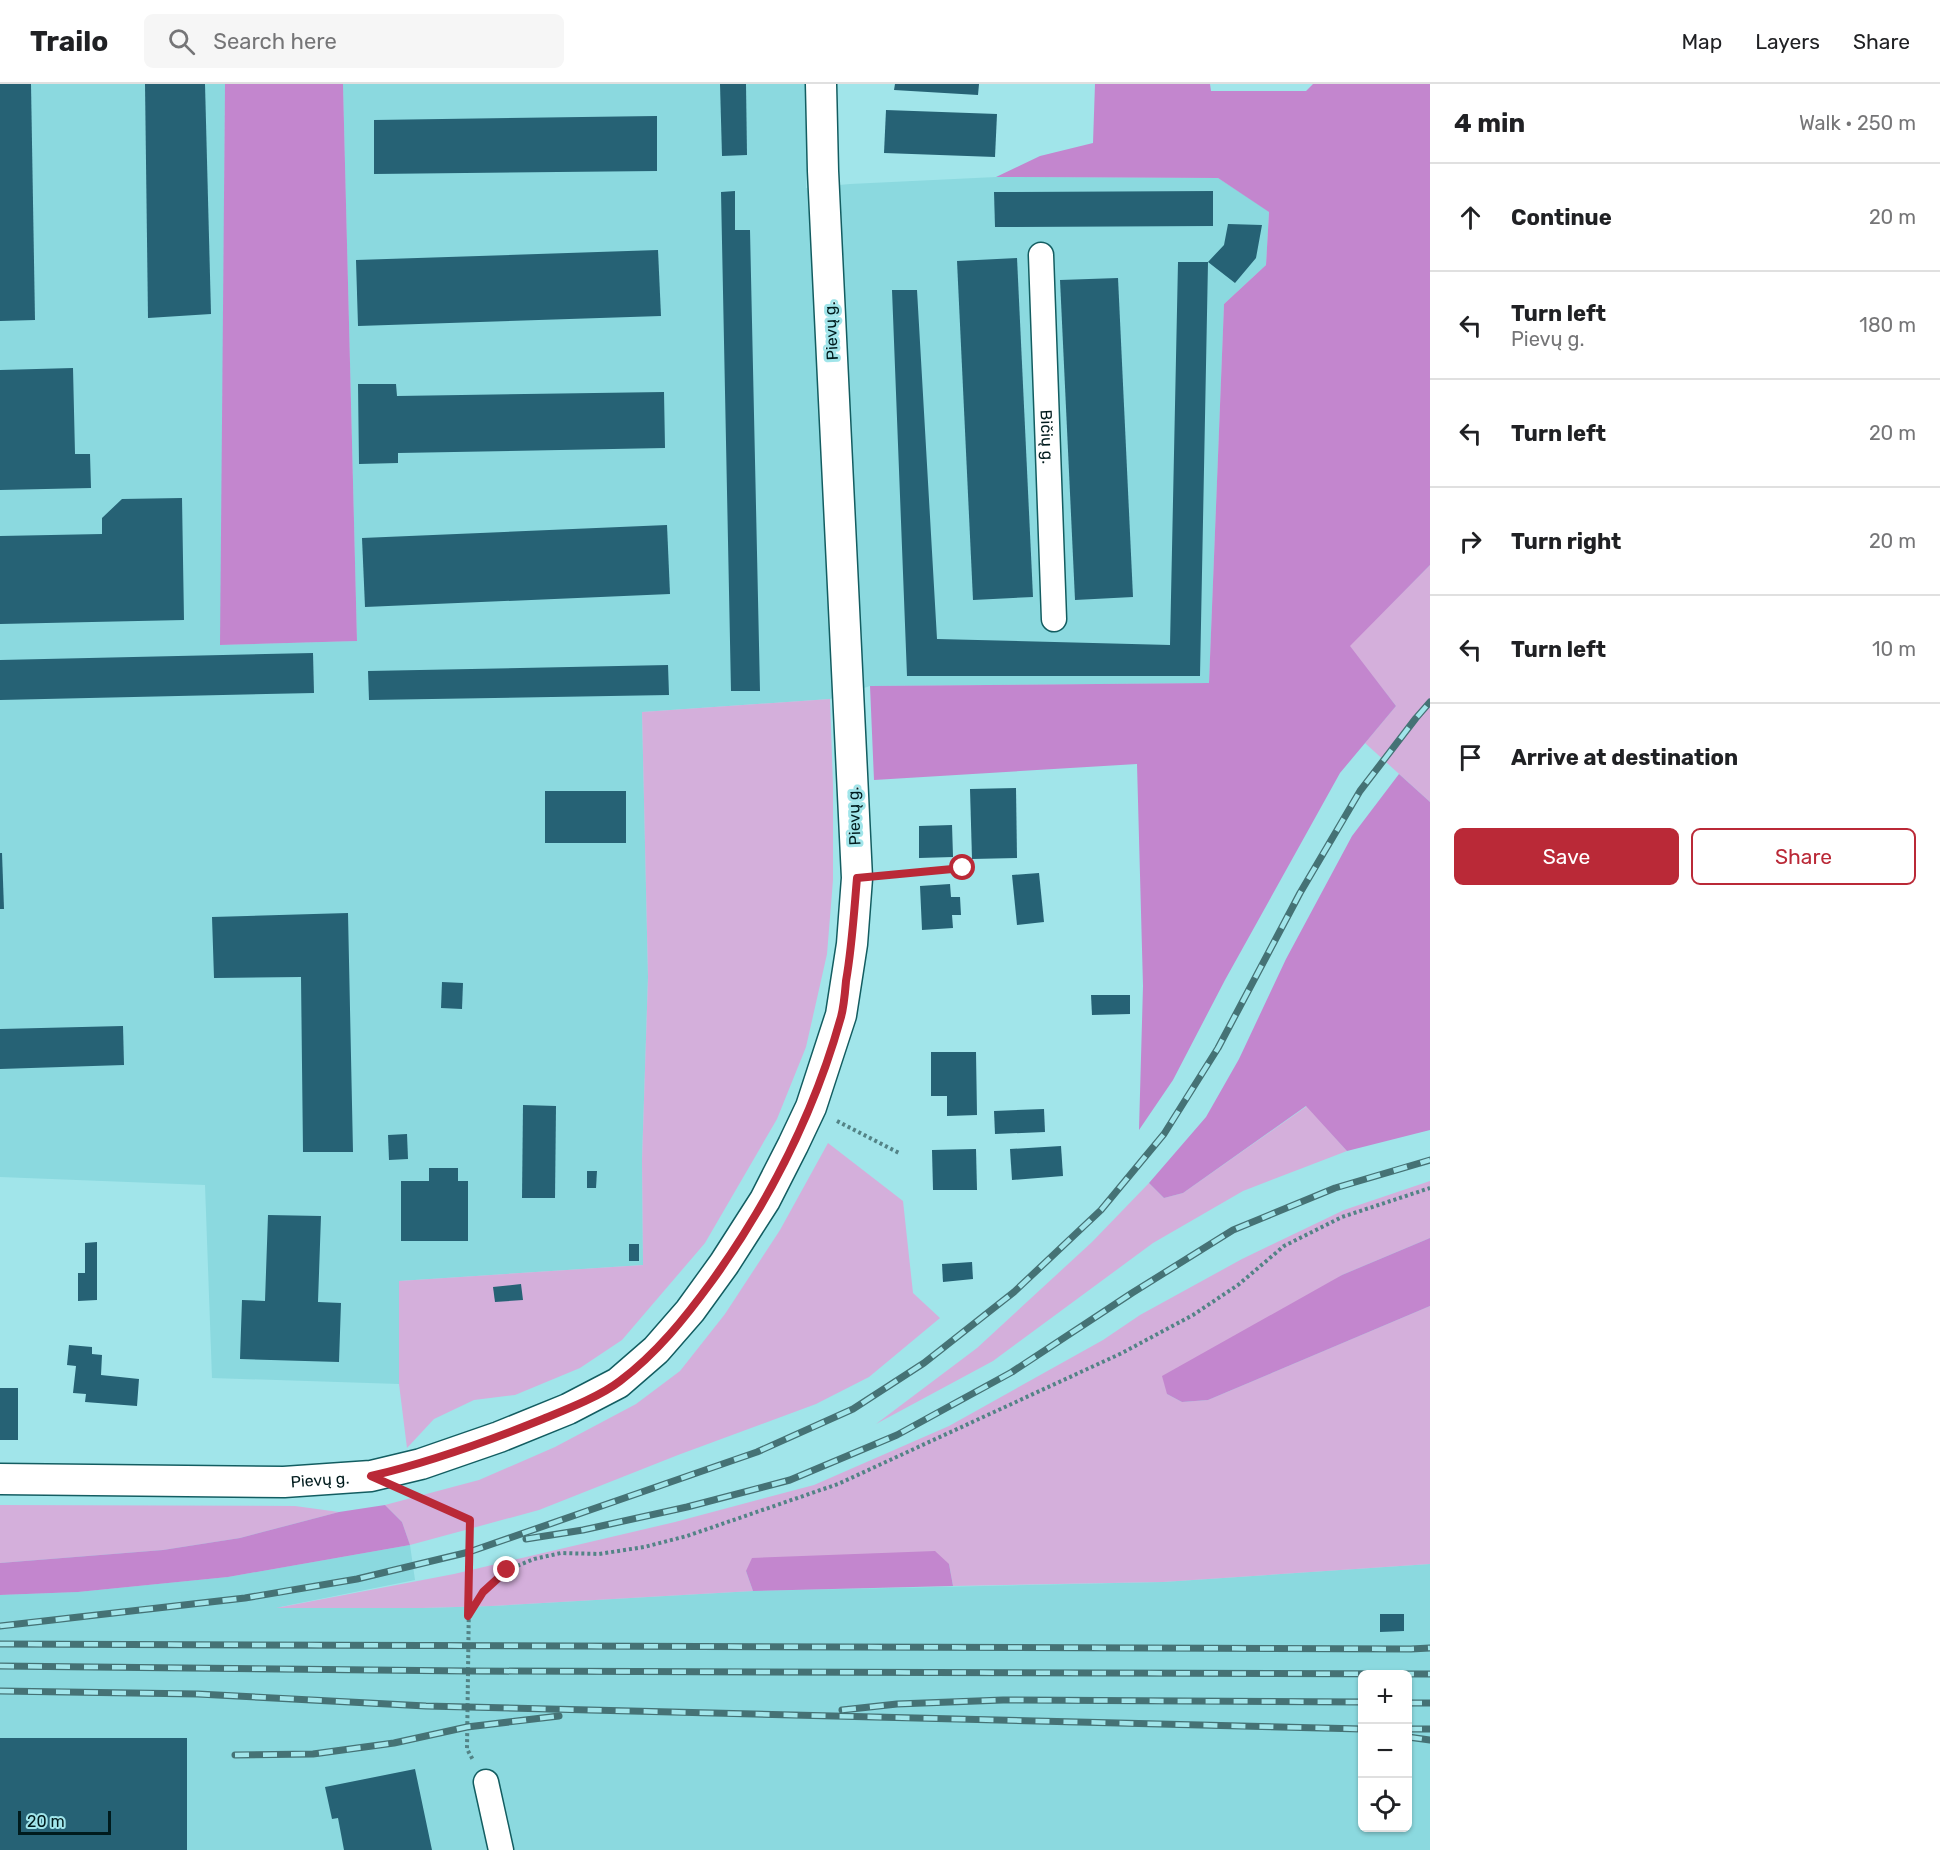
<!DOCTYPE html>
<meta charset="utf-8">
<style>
body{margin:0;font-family:Rubik,sans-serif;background:#f6f6f6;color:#202124}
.controls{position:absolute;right:18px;bottom:18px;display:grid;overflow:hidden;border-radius:9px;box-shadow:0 2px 4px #0004}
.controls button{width:54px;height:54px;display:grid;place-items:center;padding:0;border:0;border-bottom:2px solid #e0e0e0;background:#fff;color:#202124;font:30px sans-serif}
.scale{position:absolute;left:18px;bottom:15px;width:93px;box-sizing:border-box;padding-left:6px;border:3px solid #001b1d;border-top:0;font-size:16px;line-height:21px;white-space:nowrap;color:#001b1d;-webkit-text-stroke:4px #a1e5ea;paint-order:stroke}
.stop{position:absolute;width:18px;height:18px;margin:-14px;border:4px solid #ba2937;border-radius:50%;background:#fff}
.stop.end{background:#ba2937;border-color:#fff;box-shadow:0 2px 6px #0008}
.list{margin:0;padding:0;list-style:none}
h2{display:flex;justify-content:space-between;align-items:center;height:78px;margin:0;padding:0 24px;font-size:26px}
h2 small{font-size:20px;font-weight:400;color:#757577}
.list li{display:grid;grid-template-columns:39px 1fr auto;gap:18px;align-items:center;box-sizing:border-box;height:108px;padding:0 24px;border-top:2px solid #e0e0e0}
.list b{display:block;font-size:22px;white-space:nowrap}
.list p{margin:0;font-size:20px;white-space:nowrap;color:#757577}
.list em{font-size:20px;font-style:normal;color:#757577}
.actions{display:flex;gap:12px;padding:18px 24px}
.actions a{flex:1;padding:14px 0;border:2px solid #ba2937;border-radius:9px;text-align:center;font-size:21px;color:#ba2937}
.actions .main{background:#ba2937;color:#fff}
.icon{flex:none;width:33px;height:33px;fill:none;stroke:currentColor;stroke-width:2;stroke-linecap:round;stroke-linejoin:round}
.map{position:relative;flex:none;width:1430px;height:1766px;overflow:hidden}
header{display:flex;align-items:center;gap:36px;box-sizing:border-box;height:84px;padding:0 30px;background:#fff;border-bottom:2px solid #e0e0e0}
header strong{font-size:28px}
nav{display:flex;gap:33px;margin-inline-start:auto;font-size:21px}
.search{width:420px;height:54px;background:#f6f6f6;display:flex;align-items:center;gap:15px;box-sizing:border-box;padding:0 21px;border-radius:9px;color:#757577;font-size:22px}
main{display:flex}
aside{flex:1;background:#fff}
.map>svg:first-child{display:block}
</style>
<header>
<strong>Trailo</strong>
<div class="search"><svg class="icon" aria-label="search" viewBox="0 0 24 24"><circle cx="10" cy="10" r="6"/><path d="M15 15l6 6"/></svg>Search here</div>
<nav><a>Map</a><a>Layers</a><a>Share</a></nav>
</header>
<main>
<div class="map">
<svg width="1430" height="1766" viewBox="0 0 1430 1766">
<rect width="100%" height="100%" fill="#a1e5ea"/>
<g fill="#8bd9df" fill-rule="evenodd">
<polygon points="0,0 225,0 221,561 357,557 343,0 810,0 806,104 850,100 996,93 1218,94 1269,127 1266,181 1224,220 1209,599 870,602 830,615 642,628 648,893 642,1076 643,1181 399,1197 399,1300 212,1294 205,1101 0,1093"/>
<path d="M410,1461L415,1496L280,1523L422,1524L492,1522L753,1507L1163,1498L1430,1480V1766H0V1511L78,1508L228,1493ZM1362,1590H1408V1744H1362Z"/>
</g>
<g fill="#d4afdb">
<polygon points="1430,481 1430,718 1365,659 1396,622 1349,562"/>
<polygon points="830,615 833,702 833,796 827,870 806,963 777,1035 705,1159 622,1256 580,1284 515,1311 474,1316 434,1335 407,1364 399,1300 399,1197 643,1181 642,1076 648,893 642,628"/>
<polygon points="1307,1022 1347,1067 1243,1107 1153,1159 993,1277 876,1340 977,1264 1092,1158 1149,1099 1164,1114 1183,1109"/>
<polygon points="828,1059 903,1117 913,1209 940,1234 869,1293 816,1320 678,1371 539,1426 410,1461 402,1438 385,1421 479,1396 555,1363 636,1320 680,1287 725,1230 780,1146"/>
<polygon points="1430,1097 1430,1154 1342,1191 1167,1310 1182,1318 1208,1316 1430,1222 1430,1480 1163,1498 953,1502 949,1480 746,1487 753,1507 492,1522 422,1524 276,1524 454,1490 675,1438 814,1401 949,1342 1103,1256 1140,1231 1242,1175 1344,1126"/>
<polygon points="0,1421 295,1422 339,1428 240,1454 163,1466 0,1479"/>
</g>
<g fill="#c386ce">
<polygon points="225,0 343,0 357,557 220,561"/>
<polygon points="1095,0 1210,0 1211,7 1306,7 1313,0 1430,0 1430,481 1350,562 1396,622 1340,689 1225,896 1173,996 1139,1046 1143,902 1137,680 874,696 870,602 1209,599 1224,220 1266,181 1269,128 1218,94 996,93 1040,72 1093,59"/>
<polygon points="1399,690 1430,718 1430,1046 1347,1067 1306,1022 1183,1109 1164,1114 1149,1099 1206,1033 1239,975 1286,875 1352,752"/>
<polygon points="1430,1154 1430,1222 1208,1316 1182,1318 1167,1310 1162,1292 1342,1191"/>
<polygon points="385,1421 402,1438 410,1461 228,1493 78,1508 0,1511 0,1479 163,1466 240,1454 339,1428"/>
<polygon points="935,1467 949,1480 953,1502 753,1507 746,1487 752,1474"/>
</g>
<g fill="#266275">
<polygon points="0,0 31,0 35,236 0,237"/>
<polygon points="145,0 205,0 211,230 148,234"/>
<polygon points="720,0 746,0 747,71 722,72"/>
<polygon points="895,0 979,0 978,11 894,6"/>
<polygon points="886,26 997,30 995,73 884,69"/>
<polygon points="657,32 657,87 374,90 374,36"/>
<polygon points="735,107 735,146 750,146 760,607 731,607 721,108"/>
<polygon points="1213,107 1213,142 995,143 994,108"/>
<polygon points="1228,140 1262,141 1256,174 1235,199 1208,178 1200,592 907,592 892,206 917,206 937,555 1170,561 1178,178 1208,178 1224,161"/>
<polygon points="658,166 661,232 358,242 356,176"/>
<polygon points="1017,174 1033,513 973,516 957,177"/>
<polygon points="1118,194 1133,513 1075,516 1060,196"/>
<polygon points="73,284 75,370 90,370 91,404 0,406 0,286"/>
<polygon points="358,300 396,300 397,312 664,308 665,364 398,369 398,379 359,380"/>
<polygon points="182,414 184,536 0,540 0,452 102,450 102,434 122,415"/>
<polygon points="667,441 670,510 365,523 362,454"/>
<polygon points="313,569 314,609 0,616 0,576"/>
<polygon points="668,581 669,611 369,616 368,587"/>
<polygon points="1016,704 1017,774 972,775 970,705"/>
<rect x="545" y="707" width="81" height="52"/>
<polygon points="952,741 953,773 919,774 919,742"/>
<polygon points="0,769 2,769 4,825 0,825"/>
<polygon points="1039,789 1044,838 1017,841 1012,791"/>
<polygon points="950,800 951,813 960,813 961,831 952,831 953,844 922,846 920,802"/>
<polygon points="348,829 353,1068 303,1068 301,893 214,894 212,833"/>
<polygon points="442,898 463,899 462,925 441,924"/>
<polygon points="1091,911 1130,911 1130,930 1092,931"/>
<polygon points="123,942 124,981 0,985 0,945"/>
<polygon points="931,968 976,968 977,1031 947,1032 947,1012 931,1012"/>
<polygon points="523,1021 556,1022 555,1114 522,1114"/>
<polygon points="1044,1025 1045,1048 995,1050 994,1027"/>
<polygon points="407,1050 408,1075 389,1076 388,1051"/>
<polygon points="1061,1062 1063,1092 1012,1096 1010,1065"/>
<polygon points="976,1065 977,1106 933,1106 932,1066"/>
<polygon points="429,1084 458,1084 458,1097 468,1097 468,1157 401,1157 401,1097 429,1097"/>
<polygon points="587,1087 597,1087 596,1104 587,1104"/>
<polygon points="268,1131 321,1132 318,1218 341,1219 339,1278 240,1275 242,1216 265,1217"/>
<polygon points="97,1158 97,1216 78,1217 78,1189 85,1189 85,1159"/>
<rect x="629" y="1160" width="10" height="17"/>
<polygon points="972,1178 973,1195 943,1198 942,1180"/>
<polygon points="521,1200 523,1216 495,1218 493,1203"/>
<polygon points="69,1261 92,1263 92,1270 102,1271 101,1291 139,1295 137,1322 85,1318 86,1310 73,1309 76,1282 67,1281"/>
<rect x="0" y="1304" width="18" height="52"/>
<polygon points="1380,1530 1404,1530 1404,1547 1380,1548"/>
<rect x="0" y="1654" width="187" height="112"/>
<polygon points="415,1685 432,1766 344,1766 338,1734 332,1735 325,1703"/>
</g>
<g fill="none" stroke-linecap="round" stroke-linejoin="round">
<g stroke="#135d61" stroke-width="27">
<g id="minor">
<path id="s1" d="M1041,171L1054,535"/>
<polyline points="486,1698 501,1766"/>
</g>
</g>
<g stroke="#135d61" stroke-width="33">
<g id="tertiary">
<path id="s2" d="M0,1395L284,1398L371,1392L421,1380L499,1353L568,1325L618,1299L656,1266L690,1227L724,1180L765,1116L793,1061L811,1023L841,931L852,860L857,794L823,87L821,0"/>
</g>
</g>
<g stroke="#538386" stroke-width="4" stroke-dasharray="3 3" stroke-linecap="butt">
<polyline points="886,791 963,784"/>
<polyline points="837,1037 901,1070"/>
<polyline points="418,1413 470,1436 467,1665 473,1676"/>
<polyline points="468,1532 483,1508 507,1486 534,1475 561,1469 599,1470 644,1463 687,1452 838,1400 1122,1269 1193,1231 1238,1201 1284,1162 1342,1133 1430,1104"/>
</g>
<use href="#minor" stroke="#fff" stroke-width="24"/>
<use href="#tertiary" stroke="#fff" stroke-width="30"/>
<g stroke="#457275" stroke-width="7">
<g id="rail">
<polyline points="526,1455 583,1446 687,1423 790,1396 897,1351 1012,1288 1132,1209 1233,1146 1335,1104 1430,1076"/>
<polyline points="0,1542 245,1514 357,1495 469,1468 757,1368 853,1325 924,1279 1014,1208 1101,1126 1164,1050 1218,964 1300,809 1360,707 1416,634 1430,618"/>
<polyline points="0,1560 1411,1565 1430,1564"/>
<polyline points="0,1582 468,1587 1430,1590"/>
<polyline points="0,1607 198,1610 426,1622 1362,1645"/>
<polyline points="1408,1619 1430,1619"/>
<polyline points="842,1626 897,1620 1003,1616 1362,1618"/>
<polyline points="1408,1645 1430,1645"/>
<polyline points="1408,1653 1430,1656"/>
<polyline points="235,1671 313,1670 394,1659 467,1643 559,1632"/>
</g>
</g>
<use href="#rail" stroke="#a1e5ea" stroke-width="4.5" stroke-dasharray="14" stroke-linecap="butt"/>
</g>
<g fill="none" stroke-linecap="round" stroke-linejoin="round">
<path stroke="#ba2937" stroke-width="8" d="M507,1486L483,1508L468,1532L470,1436L371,1392C431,1378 486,1358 543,1335C565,1326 601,1312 620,1297C657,1269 685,1234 712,1197C771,1115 814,1030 841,933C844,922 845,909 846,897C852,863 854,828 857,794L963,784"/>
</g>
<g text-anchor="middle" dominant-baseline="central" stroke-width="6" stroke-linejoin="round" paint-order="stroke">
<g font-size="16" fill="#001b1d" stroke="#a1e5ea">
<text transform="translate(831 247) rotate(-93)">Pievų g.</text>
<text stroke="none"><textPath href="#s1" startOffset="182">Bičių g.</textPath></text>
<text transform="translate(854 732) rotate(-92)">Pievų g.</text>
<text stroke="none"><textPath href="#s2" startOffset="320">Pievų g.</textPath></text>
</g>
</g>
</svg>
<div class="controls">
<button>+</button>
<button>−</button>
<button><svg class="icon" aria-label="locate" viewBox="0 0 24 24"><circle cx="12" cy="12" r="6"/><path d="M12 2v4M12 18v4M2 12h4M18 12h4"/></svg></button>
</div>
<div class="scale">20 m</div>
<div class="stop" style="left:963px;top:784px"></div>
<div class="stop end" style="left:507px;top:1486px"></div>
</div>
<aside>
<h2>4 min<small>Walk · 250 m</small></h2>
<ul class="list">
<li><svg class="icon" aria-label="ahead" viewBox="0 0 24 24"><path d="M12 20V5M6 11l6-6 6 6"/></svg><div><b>Continue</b></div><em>20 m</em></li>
<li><svg class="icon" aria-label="left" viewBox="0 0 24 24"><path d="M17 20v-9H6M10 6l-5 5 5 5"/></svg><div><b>Turn left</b><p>Pievų g.</p></div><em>180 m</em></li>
<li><svg class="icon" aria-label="left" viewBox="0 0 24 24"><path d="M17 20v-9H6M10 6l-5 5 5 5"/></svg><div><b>Turn left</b></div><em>20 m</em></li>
<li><svg class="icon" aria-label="right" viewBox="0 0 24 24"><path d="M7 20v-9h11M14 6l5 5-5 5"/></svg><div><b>Turn right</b></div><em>20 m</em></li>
<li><svg class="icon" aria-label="left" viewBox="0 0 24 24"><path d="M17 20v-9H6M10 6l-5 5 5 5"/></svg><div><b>Turn left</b></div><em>10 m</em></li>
<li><svg class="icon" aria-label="arrive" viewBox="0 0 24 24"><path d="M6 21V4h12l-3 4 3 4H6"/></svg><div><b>Arrive at destination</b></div></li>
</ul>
<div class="actions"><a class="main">Save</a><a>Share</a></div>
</aside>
</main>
